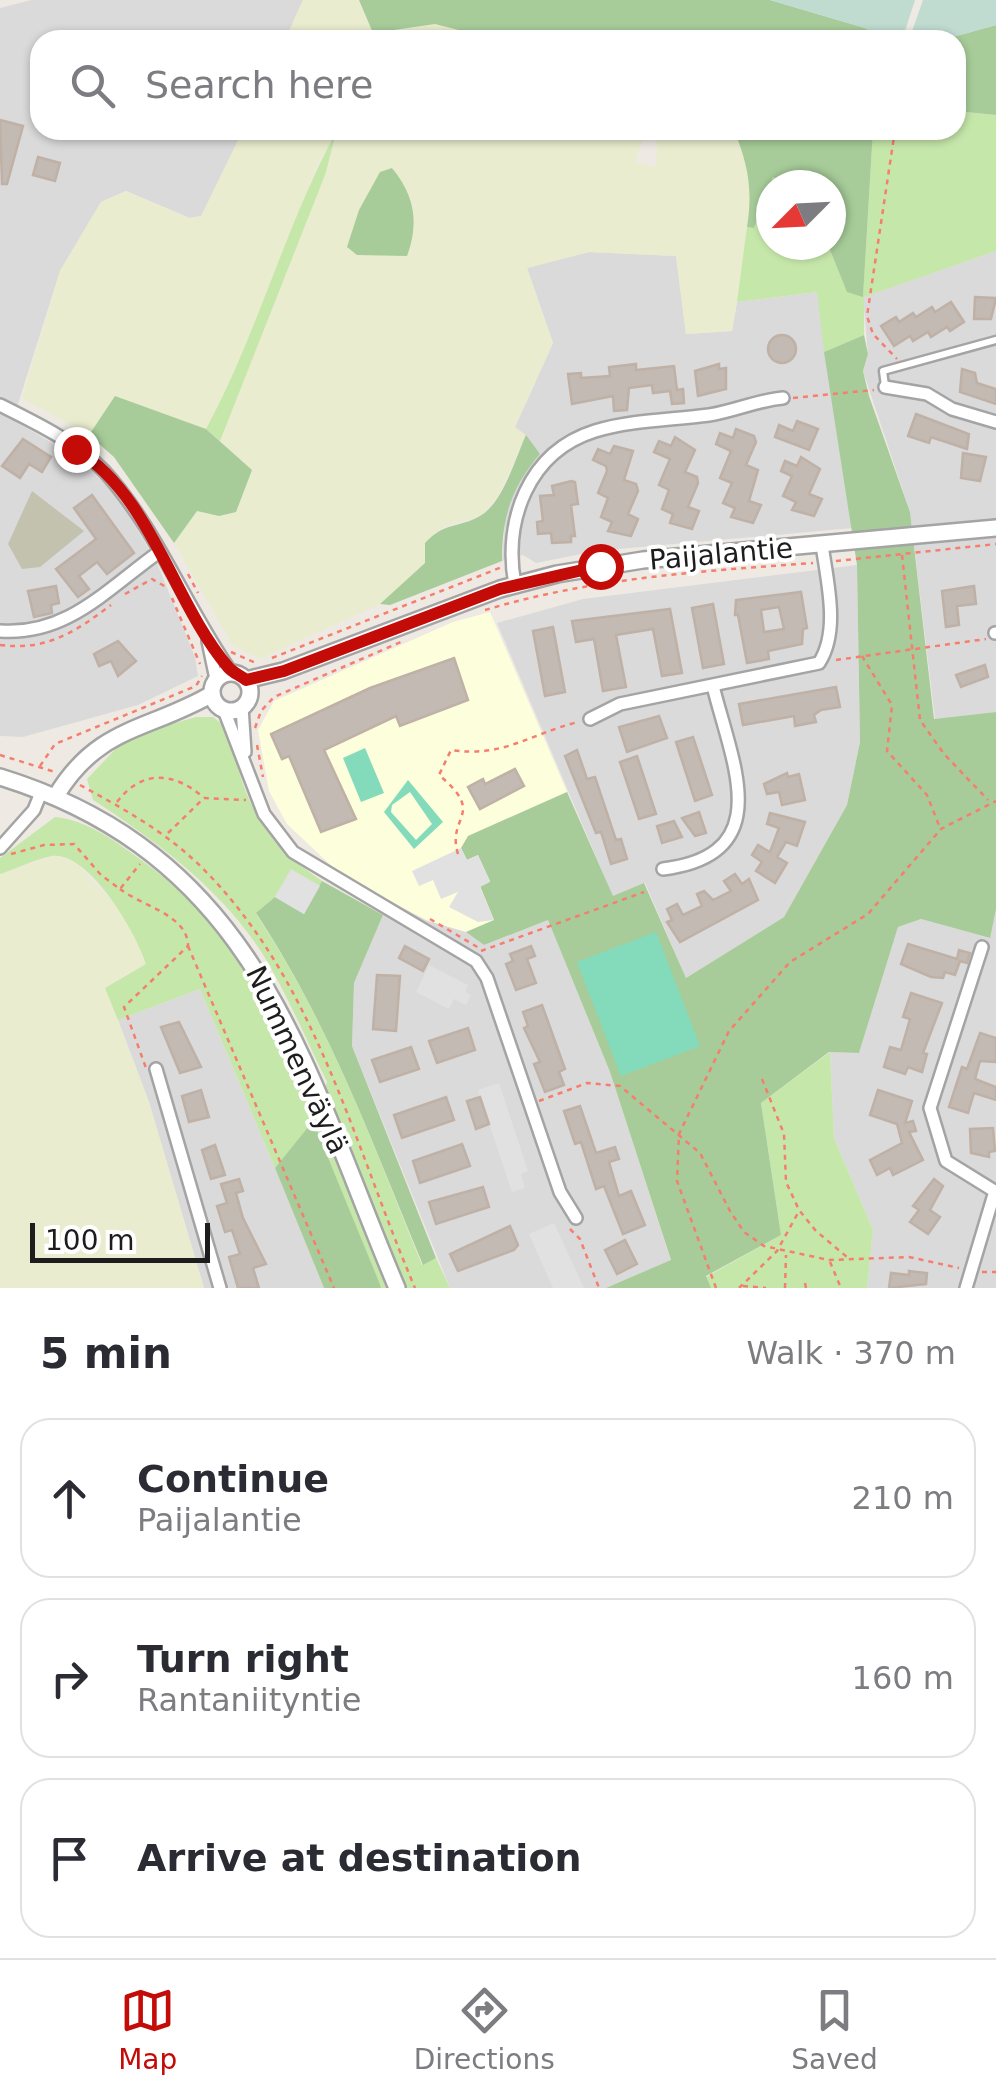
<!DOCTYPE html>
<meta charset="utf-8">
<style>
body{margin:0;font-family:"DejaVu Sans",sans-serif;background:#f2f2f3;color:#2b2b33}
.compass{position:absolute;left:756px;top:170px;width:90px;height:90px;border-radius:50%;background:#fff;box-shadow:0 2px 8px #0004;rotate:246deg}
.scale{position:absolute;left:30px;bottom:25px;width:180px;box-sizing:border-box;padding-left:10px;border:5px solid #1d1d1d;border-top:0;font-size:28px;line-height:35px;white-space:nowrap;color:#1d1d1d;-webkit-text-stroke:8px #fff;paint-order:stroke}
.stop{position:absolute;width:30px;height:30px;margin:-22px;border:8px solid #c30b07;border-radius:50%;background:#fff}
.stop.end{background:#c30b07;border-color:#fff;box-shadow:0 2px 10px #0008}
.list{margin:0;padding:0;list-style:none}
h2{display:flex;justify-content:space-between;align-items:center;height:130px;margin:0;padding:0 40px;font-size:42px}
h2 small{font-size:32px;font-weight:400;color:#7c7c81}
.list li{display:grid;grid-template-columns:65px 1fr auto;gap:30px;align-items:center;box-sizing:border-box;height:160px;margin:0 20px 20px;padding:0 20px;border:2px solid #e1e1e2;border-radius:30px}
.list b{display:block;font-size:38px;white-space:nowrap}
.list p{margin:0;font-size:32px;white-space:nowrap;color:#7c7c81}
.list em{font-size:32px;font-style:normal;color:#7c7c81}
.icon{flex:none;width:55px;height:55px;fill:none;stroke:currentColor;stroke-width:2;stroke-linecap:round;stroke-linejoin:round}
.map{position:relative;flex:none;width:996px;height:1288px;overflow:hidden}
.search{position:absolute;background:#fff;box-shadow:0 2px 8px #0004;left:30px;right:30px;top:30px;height:110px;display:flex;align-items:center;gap:25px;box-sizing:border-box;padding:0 35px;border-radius:30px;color:#7c7c81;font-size:38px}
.sheet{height:670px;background:#fff}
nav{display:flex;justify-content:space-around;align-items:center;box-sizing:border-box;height:140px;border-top:2px solid #e1e1e2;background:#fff;font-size:28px;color:#7c7c81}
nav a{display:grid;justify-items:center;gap:5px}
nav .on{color:#c30b07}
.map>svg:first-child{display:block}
</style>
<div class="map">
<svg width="996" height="1288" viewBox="0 0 996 1288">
<rect width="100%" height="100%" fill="#eeeae3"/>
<g fill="#dbdada">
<polygon points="31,0 303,0 285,40 40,40 40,130 243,130 202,216 190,218 126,191 101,202 60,271 13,420 78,458 118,497 157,563 195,657 198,676 138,705 23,737 0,736 0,8"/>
<polygon points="996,251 996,712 935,719 910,512 863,371 868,354 863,297"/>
<polygon points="589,252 676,256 686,334 732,331 737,302 817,292 853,528 596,551 536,563 523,555 502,561 506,508 519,478 540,454 515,427 553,343 527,268"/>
<polygon points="857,565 860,742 847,805 784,917 686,978 645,883 613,897 497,623 583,599"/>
<polygon points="389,901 426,920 466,932 484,945 548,920 610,1072 671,1261 606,1288 450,1288 352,1046 354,983"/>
<polygon points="996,909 996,1288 867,1288 873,1230 834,1138 830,1052 859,1053 898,927 921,919 989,938"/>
<polygon points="200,989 275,1168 324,1288 204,1288 149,1102 118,1020"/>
</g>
<polygon fill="#fdfedc" points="490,612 567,792 468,836 494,920 466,932 426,920 340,874 287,824 269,791 258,730 274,701 453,622"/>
<polygon fill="#c2c2af" points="32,491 84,531 40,567 22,569 8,544"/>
<g fill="#e9ecce" fill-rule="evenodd">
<polygon points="303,0 359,0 373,32 435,24 498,40 285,40"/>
<polygon points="243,130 337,130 318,163 235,376 206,429 115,396 89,435 22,398 60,271 101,202 126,191 189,218 201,216"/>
<path d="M340,130H646L635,162L656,167L657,139L663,130H734L748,164L752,197L737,302L732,331L686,334L676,256L589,252L527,268L553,343L515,427L526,435L498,496L481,516L440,528L425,563L380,604L260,659L233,646L174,543L197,511L219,516L252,470L220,441ZM413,204L414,226L347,248Z"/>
<polygon points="55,855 75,862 129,919 139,940 146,964 106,988 149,1102 204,1288 0,1288 0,874"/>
</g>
<g fill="#c6e7aa">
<polygon points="956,111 996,115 996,251 864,297 864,335 824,352 817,292 737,302 747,227 754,228 773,176 789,185 771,185 771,245 828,245 847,291 863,296 873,130 956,130"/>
<path d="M337,130L325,175L220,441L206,429C258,333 285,226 337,130Z"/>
<path d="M196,717H213L222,724C233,741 236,764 243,784C258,827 285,856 322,881L320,886L291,870L275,897L256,914C329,1023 373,1144 422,1265L436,1258L450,1288H381L313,1122L275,1168L200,989L118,1020L105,988L146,964C137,934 89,851 52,856C35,859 16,869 0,874V858L55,817C86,820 112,839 137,857C217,913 268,992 303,1082C308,1094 309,1108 313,1119L327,1082C309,1045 292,1006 272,970C232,897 161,844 93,800L87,779L127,737Z"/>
<polygon points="830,1052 834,1138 873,1230 867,1288 711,1288 706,1277 781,1235 761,1103"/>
</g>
<g fill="#a7cc99">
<polygon points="359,0 770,0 865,28 884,40 498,40 435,24 373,33"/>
<polygon points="996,25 996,115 956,111 956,40 942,40"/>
<path d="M734,130H873L863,297L847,292L828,245L831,185H789L773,177L754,228L747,227C753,190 748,164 734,130Z"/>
<path d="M392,168C415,196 419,223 407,256L357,255L347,247L359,210L380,172Z"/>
<polygon points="864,335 868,354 863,371 869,396 910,512 934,719 996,712 996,909 990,938 921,919 898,927 859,1053 829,1052 761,1103 781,1235 706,1276 711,1288 606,1288 671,1260 610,1072 548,920 484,945 466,932 494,920 480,886 490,881 478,855 467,860 461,848 468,836 567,792 613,896 644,883 686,978 784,917 847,805 860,742 857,565 824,352"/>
<polygon points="115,396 206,429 252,470 236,512 219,516 197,511 174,543 114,457 89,435"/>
<path d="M526,435L540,454C511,488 502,517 502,561L390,605L380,604L425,563V543C446,521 457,529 480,516C503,503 515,459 526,435Z"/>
<path d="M322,881L383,915L354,983L352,1046L436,1258L423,1265C372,1142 330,1025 256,913L275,897L304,914Z"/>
<polygon points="313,1121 379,1282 381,1288 324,1288 275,1168"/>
</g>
<g fill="#c0dbd0">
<polygon points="770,0 915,0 902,40 884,40 865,28"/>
<polygon points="923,0 996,0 996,25 942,40 909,40"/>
</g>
<g fill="#83dbbb" fill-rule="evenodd">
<polygon points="365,748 384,793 361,802 343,758"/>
<path d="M408,780L443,822L414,849L384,812ZM410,792L432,824L416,840L391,812L392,805Z"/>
<polygon points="656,932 700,1046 621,1076 577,962"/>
</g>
<g fill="#e1e1e1">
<polygon points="461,848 467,860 478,855 490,882 480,887 494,920 478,922 449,907 458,892 441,899 433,880 419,886 412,871"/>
<polygon points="291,869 320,886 304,914 275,897"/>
<polygon points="429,965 468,985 465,992 471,995 466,1005 454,999 449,1009 416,992"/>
<polygon points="499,1083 528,1171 521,1174 525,1188 512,1192 478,1090"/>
<polygon points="554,1223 584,1288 553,1288 529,1234"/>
</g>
<g fill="#c2bab3" stroke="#bfb1a6" stroke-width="2.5" fill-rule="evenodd">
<polygon points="0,120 23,126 7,184 2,184"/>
<polygon points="38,157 60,163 55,181 33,175"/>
<polygon points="975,297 996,298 991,319 974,319"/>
<polygon points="951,302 964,322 950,331 947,327 931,337 928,332 913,341 910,336 894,346 881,326 896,317 899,322 913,313 916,317 932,307 935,312"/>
<circle cx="782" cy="349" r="14"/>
<polygon points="636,364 636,370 674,366 677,390 683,389 684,403 672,404 670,391 653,393 652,385 629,388 627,410 614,411 613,396 572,404 568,374 581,373 581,378 610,376 609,367"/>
<polygon points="719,364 719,369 726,368 726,389 698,396 695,371"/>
<polygon points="962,369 975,373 977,383 996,389 996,404 960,392"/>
<polygon points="916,414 969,434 967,449 931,437 929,443 908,436"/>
<polygon points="797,421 818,429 809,450 775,437 779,425 793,431"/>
<polygon points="736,429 754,436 756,442 746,465 758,470 749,501 761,505 753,523 731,517 735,508 723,503 732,483 720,478 731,451 716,444 720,433 733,438"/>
<polygon points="675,437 695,450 685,472 697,477 698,483 688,507 699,511 692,529 670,523 673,514 662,509 669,490 659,485 670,459 654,452 659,441 671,446"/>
<polygon points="23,439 51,457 42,472 29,464 20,478 2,466"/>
<polygon points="614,446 633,451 624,480 636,484 638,491 628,514 638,519 631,536 608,531 612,522 601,517 608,498 598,493 607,471 606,466 593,460 598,449 610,454"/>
<polygon points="963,453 986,457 980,481 961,478"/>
<polygon points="801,457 820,469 809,494 822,499 814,516 792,510 796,502 783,496 792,476 781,471 785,461 797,466"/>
<polygon points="571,481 575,482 578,504 571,505 575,536 571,536 571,542 552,543 551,533 538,534 537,522 543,521 540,496 554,495 552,486"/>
<polygon points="92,495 134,553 107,574 97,562 79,576 89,589 78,597 56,569 96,539 74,508"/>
<polygon points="56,586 59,603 51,605 52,613 34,617 28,591"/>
<polygon points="974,586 976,604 957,606 959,625 946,627 942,591"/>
<path d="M801,592L807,628L803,629L802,644L768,651L769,659L747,663L738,615H735L736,600ZM779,607L784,629L764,632L761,610Z"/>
<polygon points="713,604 724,664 703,668 692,608"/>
<polygon points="670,609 682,673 662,676 653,629 616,635 626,687 603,691 594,639 576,642 572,621"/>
<polygon points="553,627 565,692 545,696 533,631"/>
<polygon points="118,641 136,661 118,676 111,661 99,666 94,654"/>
<polygon points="454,658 468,700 400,726 396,716 324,750 356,819 321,832 289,756 282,759 271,734 370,688"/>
<polygon points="985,665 988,677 961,687 956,675"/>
<polygon points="836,687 840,707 821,710 814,715 816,722 795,726 794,716 743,725 739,704"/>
<polygon points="659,716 667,738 627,752 619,727"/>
<polygon points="693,737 712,795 695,801 676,742"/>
<polygon points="577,750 587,779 595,777 616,840 621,839 627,859 611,864 601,832 596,833 565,756"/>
<polygon points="637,756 656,814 639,819 620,762"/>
<polygon points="515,769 524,786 480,809 468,787 483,779 485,784"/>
<polygon points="787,773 788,777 799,774 805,800 782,805 779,792 767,794 764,784"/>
<polygon points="699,812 706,833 695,836 682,818"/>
<polygon points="770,813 805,822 797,846 786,842 777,857 787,863 775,883 756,871 762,862 752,855 758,845 770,852 779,828 767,824"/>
<polygon points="674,821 682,837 662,843 657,826"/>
<polygon points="735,874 742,884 749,879 758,900 680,942 667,922 672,920 667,909 677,904 683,915 702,906 697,894 704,891 713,900 731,891 724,881"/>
<polygon points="908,944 957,959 959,950 970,953 967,963 960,961 955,975 945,972 943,978 931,977 901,964"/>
<polygon points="405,946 429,959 423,971 399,958"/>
<polygon points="531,946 535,956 527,959 536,983 516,990 506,964 513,961 510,954"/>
<polygon points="377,975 400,976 396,1031 373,1029"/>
<polygon points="911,993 942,1003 923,1053 927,1054 922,1072 908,1067 905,1074 884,1067 890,1047 901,1050 910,1019 903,1017"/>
<polygon points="542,1005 565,1069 559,1072 564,1085 545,1092 534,1064 540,1062 524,1028 528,1026 523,1012"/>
<polygon points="179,1022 201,1067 180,1073 161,1027"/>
<polygon points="468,1028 475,1050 437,1063 429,1041"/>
<polygon points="980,1033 996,1038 996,1062 980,1061 975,1079 996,1087 996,1100 974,1093 968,1113 949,1107 962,1067 967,1069"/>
<polygon points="411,1047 419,1069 380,1082 372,1060"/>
<polygon points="201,1090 209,1117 189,1122 182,1096"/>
<polygon points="878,1090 912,1101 905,1123 913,1121 916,1131 909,1132 923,1160 893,1175 890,1168 877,1175 870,1160 902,1143 897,1124 870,1115"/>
<polygon points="446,1097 454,1120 402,1138 394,1115"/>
<polygon points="480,1097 489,1124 476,1129 467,1101"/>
<polygon points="580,1106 596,1153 615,1147 619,1159 609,1162 619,1196 631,1191 645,1225 623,1234 604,1186 596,1189 581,1142 575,1144 564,1111"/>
<polygon points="993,1128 995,1151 989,1152 989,1157 971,1153 970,1129"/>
<polygon points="462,1144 470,1166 420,1183 413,1161"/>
<polygon points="215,1145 225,1175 211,1179 202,1150"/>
<polygon points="239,1179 243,1191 236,1193 243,1218 266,1264 253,1268 259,1288 238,1288 229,1257 240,1254 232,1230 225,1232 217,1206 227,1203 221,1184"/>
<polygon points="934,1179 943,1186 930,1210 940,1217 928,1234 910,1222 919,1210 913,1206"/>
<polygon points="483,1187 489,1207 436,1224 429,1202"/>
<polygon points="510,1226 518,1245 514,1250 458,1271 450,1254"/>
<polygon points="625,1240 637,1264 617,1274 605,1250"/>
<polygon points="909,1271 927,1273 926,1284 889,1288 891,1273 909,1275"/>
</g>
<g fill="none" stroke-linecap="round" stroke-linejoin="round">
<g stroke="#a4a4a4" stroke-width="11">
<polyline id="service" points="885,386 883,371 996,340"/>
</g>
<g stroke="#a4a4a4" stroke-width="16">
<g id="minor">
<polyline points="885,387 927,394 952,409 996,422"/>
<path d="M0,405C34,422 78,443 104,471C157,529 186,608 231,672"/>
<path d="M515,585C503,521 528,452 595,431C630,420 672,420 709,415C735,411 758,400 783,398"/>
<path d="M0,631C67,636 107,589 159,552"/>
<polyline points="995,633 996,633"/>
<polyline points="208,641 216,679"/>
<polyline points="242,707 245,752"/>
<polyline points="224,710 264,814 293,852 476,961 487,978 560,1192 576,1218"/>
<path d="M590,719L620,704L819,663C840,631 827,581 822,545"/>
<polyline points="0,848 34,810 42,790"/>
<path d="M663,869C778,855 732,763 713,686"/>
<polyline points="982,947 930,1108 946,1161 996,1192"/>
<polyline points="156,1069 220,1288"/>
<polyline points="966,1288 995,1191"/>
</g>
</g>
<g stroke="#a4a4a4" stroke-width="20">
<g id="tertiary">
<circle cx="231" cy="692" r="19"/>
<polyline points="246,680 283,671 500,589 557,574 643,560 996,528"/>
<path d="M0,777C259,857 303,1065 397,1288"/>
<path d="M56,796C98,726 148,731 212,694"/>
</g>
</g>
<g stroke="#f57e6d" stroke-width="2.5" stroke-dasharray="5 5" stroke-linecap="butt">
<polyline points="895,130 867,316 873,334 897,359"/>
<polyline points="793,398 874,390"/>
<polyline points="902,555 920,720 944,754 988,800"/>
<polyline points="836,561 996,544"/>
<polyline points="188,574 198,593"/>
<polyline points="125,594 152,579 166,587"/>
<polyline points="172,598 200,664"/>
<path d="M485,610C592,578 702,571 813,563"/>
<path d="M0,645C47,651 75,632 111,605"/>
<polyline points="231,652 256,663"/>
<polyline points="862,656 892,705 887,751 927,795 940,828"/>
<polyline points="272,658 502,567"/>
<polyline points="836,660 986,639"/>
<polyline points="255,728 261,711 274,697 403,641"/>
<polyline points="257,745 263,777"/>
<polyline points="0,755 55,772"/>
<polyline points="40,766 55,744 196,686 202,676"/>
<path d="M80,785C120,807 159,828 194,860C314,973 352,1141 415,1288"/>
<path d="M117,802C142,769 174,772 203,797"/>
<polyline points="168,833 204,798 246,800"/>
<polyline points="11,854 44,845 74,844 101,875 120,889 140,864"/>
<path d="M458,854C446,816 487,815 439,775L451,750C503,758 530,734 578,722"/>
<path d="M120,889C142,906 188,915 188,946L124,1007L146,1068"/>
<polyline points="430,919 479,948"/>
<polyline points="188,946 334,1288"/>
<polyline points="481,951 644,892"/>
<polyline points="762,1079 784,1134 786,1182 799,1210 816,1231 847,1257"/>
<polyline points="539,1101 587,1083 620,1086 700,1153 730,1211 744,1232 764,1246 829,1260 909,1257 959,1268"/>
<polyline points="570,1229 580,1239 599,1288"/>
<polyline points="830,1262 841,1288"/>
<polyline points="982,1272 996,1272"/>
<polyline points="805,1283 806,1288"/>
<polyline points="743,1286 766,1288"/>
<polyline points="716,1288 677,1181 679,1134 729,1031 790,962 868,914 941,829 996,801"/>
<polyline points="739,1288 777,1251 799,1211"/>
<polyline points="785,1288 786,1255"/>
</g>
<use href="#service" stroke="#fff" stroke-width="6"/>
<use href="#minor" stroke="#fff" stroke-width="11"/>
<use href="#tertiary" stroke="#fff" stroke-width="15"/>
</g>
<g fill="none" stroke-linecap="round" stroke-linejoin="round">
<path stroke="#c30b07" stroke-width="12" d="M76,449C153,498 172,601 228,667C233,673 240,675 246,680L284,671L500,589L600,566"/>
</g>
<g text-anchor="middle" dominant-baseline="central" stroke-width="8" stroke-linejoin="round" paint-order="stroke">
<g font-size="28" fill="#1d1d1d" stroke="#fff">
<text transform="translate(721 554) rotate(-5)">Paijalantie</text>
<text transform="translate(297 1060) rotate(65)">Nummenväylä</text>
</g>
</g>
</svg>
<svg class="compass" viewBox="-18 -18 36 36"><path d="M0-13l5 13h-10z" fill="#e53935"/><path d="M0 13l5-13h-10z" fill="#7c7c81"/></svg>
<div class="scale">100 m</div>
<div class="stop" style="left:600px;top:566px"></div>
<div class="stop end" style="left:76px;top:449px"></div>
<div class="search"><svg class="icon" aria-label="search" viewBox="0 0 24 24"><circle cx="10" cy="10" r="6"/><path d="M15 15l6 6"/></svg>Search here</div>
</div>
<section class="sheet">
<h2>5 min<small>Walk · 370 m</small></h2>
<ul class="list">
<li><svg class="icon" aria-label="ahead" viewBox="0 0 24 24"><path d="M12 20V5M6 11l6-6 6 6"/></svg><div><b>Continue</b><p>Paijalantie</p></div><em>210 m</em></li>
<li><svg class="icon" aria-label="right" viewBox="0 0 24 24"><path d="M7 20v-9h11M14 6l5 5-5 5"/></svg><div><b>Turn right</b><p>Rantaniityntie</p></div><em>160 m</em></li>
<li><svg class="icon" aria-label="arrive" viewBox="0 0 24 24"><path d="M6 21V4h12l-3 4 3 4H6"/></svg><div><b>Arrive at destination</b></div></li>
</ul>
</section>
<nav>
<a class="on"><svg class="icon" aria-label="map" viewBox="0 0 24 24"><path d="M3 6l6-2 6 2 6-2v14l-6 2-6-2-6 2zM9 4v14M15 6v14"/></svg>Map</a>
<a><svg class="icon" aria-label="directions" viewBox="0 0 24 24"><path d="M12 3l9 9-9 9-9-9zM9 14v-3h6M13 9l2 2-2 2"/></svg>Directions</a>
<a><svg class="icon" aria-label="saved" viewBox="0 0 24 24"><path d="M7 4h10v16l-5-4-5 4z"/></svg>Saved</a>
</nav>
